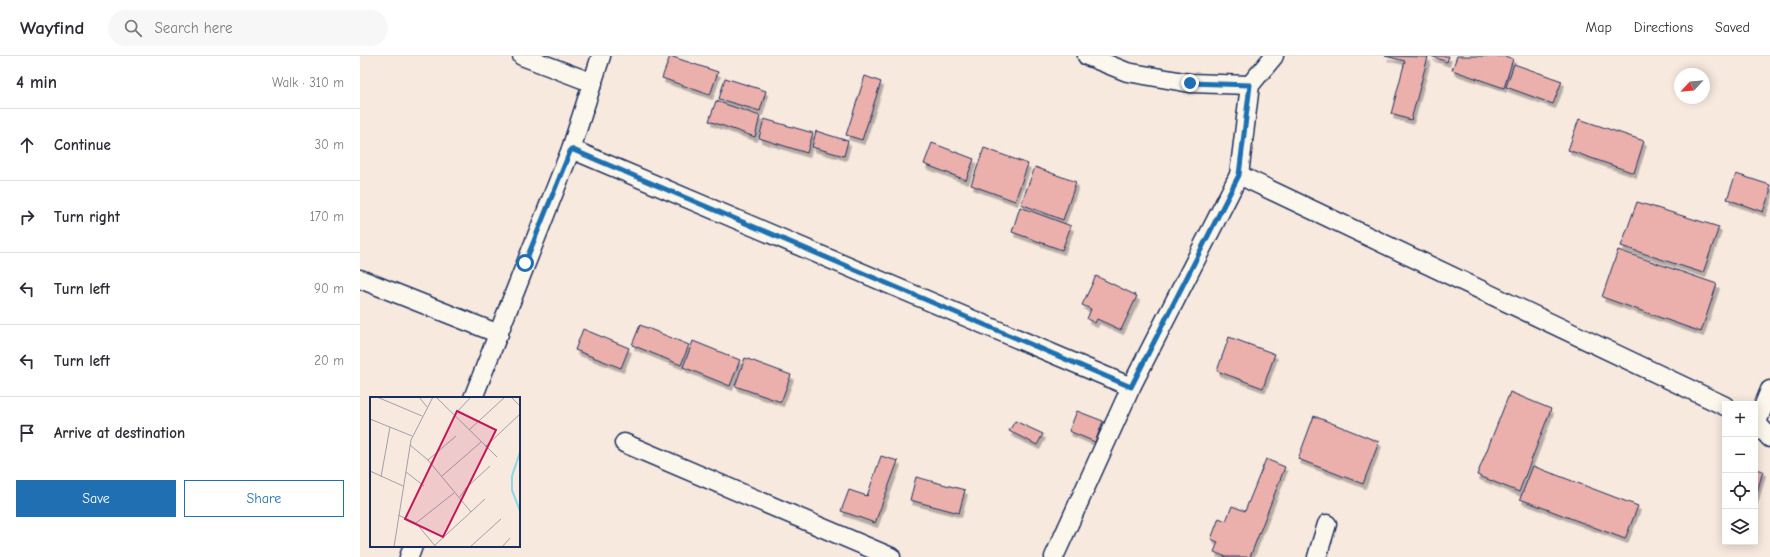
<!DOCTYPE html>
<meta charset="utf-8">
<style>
body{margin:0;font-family:"Comic Neue",sans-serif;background:#f7f7f7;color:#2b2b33}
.controls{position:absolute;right:12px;bottom:12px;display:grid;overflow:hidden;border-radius:0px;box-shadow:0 2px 10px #0003}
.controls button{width:36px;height:36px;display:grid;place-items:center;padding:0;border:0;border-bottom:1px solid #e1e1e2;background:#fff;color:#2b2b33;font:20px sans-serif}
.compass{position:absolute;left:1314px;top:12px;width:36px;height:36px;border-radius:50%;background:#fff;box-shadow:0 2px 10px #0003;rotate:244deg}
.stop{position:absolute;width:12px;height:12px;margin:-9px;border:3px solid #1f6fb2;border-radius:50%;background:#fff}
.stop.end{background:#1f6fb2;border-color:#fff;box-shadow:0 1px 4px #0008}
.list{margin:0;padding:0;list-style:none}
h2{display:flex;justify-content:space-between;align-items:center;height:52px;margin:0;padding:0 16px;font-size:17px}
h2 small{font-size:13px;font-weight:400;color:#7c7c81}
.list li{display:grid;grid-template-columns:26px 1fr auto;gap:12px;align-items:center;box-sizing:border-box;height:72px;padding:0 16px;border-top:1px solid #e1e1e2}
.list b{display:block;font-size:15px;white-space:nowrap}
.list em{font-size:13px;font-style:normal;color:#7c7c81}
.actions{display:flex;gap:8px;padding:12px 16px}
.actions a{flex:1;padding:9px 0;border:1px solid #1f6fb2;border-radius:0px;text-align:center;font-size:14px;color:#1f6fb2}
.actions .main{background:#1f6fb2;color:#fff}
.icon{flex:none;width:22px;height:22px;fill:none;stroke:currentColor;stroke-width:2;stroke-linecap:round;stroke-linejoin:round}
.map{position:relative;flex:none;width:1410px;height:501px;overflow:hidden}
header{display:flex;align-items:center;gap:24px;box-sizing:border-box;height:56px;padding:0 20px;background:#fff;border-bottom:1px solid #e1e1e2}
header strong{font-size:19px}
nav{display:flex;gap:22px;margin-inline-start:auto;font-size:14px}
.search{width:280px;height:36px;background:#f7f7f7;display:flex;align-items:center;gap:10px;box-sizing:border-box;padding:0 14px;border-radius:22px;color:#7c7c81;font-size:15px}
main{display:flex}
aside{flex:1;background:#fff}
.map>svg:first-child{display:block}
</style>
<header>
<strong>Wayfind</strong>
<div class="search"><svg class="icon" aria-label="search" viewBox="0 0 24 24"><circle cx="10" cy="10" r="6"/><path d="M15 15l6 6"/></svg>Search here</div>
<nav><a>Map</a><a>Directions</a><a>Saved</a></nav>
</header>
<main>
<aside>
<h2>4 min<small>Walk · 310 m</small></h2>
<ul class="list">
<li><svg class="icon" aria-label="ahead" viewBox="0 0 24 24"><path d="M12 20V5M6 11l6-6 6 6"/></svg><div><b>Continue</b></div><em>30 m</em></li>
<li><svg class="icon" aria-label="right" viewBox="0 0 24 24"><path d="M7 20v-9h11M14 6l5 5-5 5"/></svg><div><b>Turn right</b></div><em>170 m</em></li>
<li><svg class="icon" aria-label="left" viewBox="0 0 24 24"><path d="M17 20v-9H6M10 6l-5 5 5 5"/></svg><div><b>Turn left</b></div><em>90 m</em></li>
<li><svg class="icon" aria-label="left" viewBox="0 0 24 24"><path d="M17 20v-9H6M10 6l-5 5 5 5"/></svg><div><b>Turn left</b></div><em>20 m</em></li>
<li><svg class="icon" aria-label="arrive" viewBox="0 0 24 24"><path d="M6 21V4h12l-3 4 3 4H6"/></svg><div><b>Arrive at destination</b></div></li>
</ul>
<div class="actions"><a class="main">Save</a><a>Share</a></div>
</aside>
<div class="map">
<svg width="1410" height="501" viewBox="0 0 1410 501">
<defs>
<filter id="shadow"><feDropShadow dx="2.5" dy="4.5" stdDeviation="0" flood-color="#0004"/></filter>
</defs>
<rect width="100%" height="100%" fill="#f8e9df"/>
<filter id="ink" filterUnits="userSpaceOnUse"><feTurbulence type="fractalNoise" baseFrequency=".025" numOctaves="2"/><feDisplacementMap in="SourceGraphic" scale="8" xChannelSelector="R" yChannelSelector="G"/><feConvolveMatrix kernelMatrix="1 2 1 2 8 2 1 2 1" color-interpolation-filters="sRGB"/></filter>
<g filter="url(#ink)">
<g fill="#ebb0ab" stroke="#1b2f5e" filter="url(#shadow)">
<polygon points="310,0 358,16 350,39 302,22"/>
<polygon points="1025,0 1068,1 1051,64 1031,58 1045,5"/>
<polygon points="1071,0 1089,0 1087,6"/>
<polygon points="1097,0 1145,0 1153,3 1144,32 1092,14"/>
<polygon points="1154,8 1202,25 1193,48 1146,31"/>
<polygon points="505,20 521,26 502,84 486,79"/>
<polygon points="365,22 406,35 400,55 359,43"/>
<polygon points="356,45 400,60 395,81 349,65"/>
<polygon points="404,63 453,77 447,97 399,82"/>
<polygon points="1219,63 1284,85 1274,117 1208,94"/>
<polygon points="456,75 488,85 484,100 452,91"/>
<polygon points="572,87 614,103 606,124 564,108"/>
<polygon points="624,92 668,108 655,145 611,129"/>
<polygon points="675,111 716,126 703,164 661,148"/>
<polygon points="1376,118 1410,129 1410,136 1403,156 1367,143"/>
<polygon points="1277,146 1359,171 1343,217 1261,190"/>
<polygon points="660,151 711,170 702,194 652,176"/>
<polygon points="1258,194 1357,228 1341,276 1242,241"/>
<polygon points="736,220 777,240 761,274 737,263 735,267 727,263 731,253 722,249"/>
<polygon points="280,269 329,289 321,309 272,289"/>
<polygon points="223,273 269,292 261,312 215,294"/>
<polygon points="869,281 915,298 903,332 857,315"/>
<polygon points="333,285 380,304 370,330 323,311"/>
<polygon points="385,302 431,319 421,346 375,330"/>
<polygon points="1150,336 1191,353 1159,436 1117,419"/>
<polygon points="717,355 743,365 735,386 709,375"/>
<polygon points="954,360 1019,386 1003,428 938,403"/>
<polygon points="655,365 683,378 677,389 649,375"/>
<polygon points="521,400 538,405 515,467 481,455 489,434 507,440"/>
<polygon points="906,403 925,411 890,501 866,501 854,496 858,486 851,483 859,462 866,465 872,450 885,455"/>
<polygon points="1173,410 1278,450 1265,483 1160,443"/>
<polygon points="1395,413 1403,415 1395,443"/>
<polygon points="556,421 605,434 599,457 550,444"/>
</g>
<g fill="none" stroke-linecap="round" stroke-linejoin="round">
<g stroke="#1b2f5e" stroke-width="21">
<g id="minor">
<polyline points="162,0 233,27"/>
<polyline points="727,0 767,16 830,27 890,29"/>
<polyline points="211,93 771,331"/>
<polyline points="879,119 1365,350"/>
<polyline points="0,223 139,278"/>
<polyline points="113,342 211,93 241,0"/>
<polyline points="1395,365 1410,382"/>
<polyline points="1397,366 1410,334"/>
<polyline points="264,387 531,501"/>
<polyline points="49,501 53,490"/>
<polyline points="694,501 771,331 879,119 890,29 914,0"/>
<polyline points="957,501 967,468"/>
</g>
</g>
<use href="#minor" stroke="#fbf7ec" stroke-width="18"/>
</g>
</g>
<g fill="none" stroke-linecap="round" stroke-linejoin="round" filter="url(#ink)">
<polyline stroke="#1f6fb2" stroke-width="5" points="165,207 211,93 771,331 879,119 890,29 830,27"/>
</g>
<g transform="translate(10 341)">
<rect width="150" height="150" fill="#f8e9df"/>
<path fill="none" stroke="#89d8e6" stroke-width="2" d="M150,55L142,79V93L150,114"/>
<path fill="none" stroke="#a09fab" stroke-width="1" d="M7,0L52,19M49,0L57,10M66,0L127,60M141,0L150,9M85,17L101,0M0,22L42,39M99,33L135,0M40,48L58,63L101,115M115,50L150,17M58,63L86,39M0,74L33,89M36,75L54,89M72,79L111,45M11,80L20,30M90,100L96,91L120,69M28,118L46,126L84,96M46,126L66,150M65,148L115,102M24,150L41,43L63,0M100,150L131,122M132,150L140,141"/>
<path fill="#c2185b" fill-opacity="0.15" stroke="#c2185b" stroke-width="2" d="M87,14L126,33L73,140L35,122Z"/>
<rect width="150" height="150" fill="none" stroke="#1b2f5e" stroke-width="2"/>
</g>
</svg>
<div class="controls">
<button>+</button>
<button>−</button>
<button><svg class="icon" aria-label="locate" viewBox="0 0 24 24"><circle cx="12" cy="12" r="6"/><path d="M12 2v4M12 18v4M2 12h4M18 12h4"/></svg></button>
<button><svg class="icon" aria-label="layers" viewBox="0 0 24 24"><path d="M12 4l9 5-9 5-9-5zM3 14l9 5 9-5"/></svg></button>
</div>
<svg class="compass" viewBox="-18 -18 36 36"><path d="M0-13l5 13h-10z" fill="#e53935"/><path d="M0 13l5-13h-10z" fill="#7c7c81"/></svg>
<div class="stop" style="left:165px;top:207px"></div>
<div class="stop end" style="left:830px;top:27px"></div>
</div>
</main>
